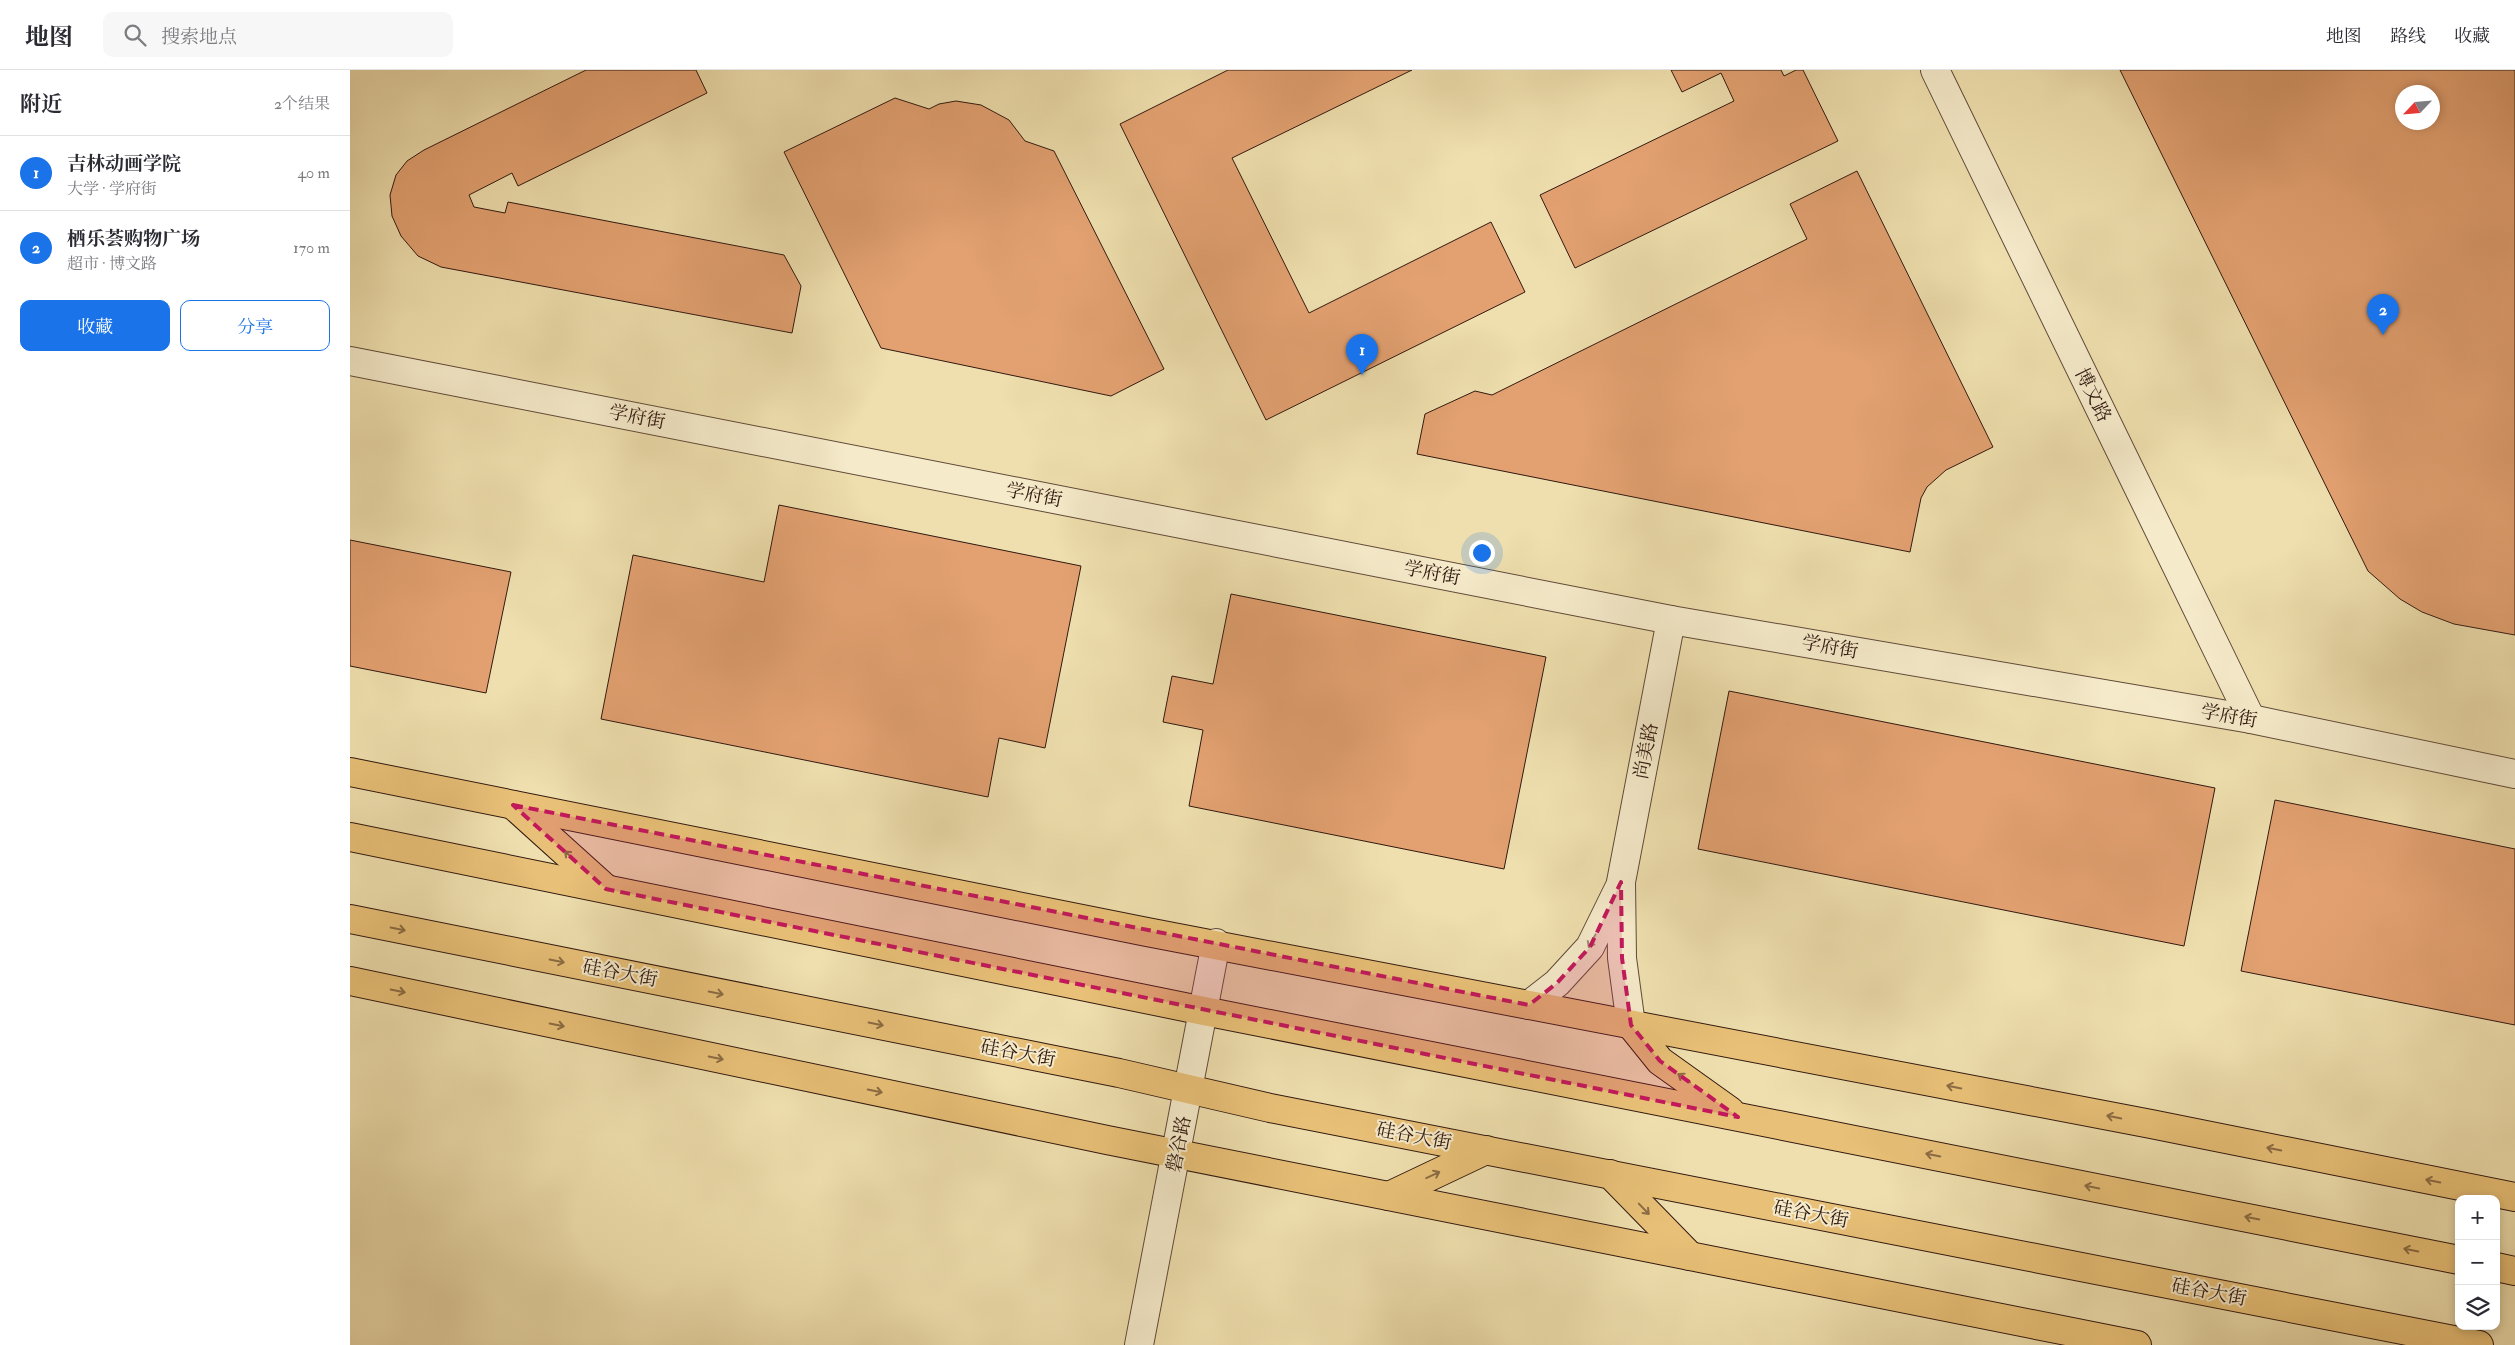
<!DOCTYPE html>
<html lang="zh">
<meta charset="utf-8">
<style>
body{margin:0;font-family:"IM FELL Double Pica","Noto Serif SC",serif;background:#f7f7f7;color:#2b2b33}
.controls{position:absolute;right:15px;bottom:15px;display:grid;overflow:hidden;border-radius:10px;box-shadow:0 2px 8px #0003}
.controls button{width:45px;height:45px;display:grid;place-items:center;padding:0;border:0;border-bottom:1px solid #e1e1e2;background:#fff;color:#2b2b33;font:25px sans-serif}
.compass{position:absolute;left:2045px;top:15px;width:45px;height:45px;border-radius:50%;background:#fff;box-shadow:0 2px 8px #0003;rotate:244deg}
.you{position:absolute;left:1131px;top:482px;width:18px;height:18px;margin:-12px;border:4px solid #fff;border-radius:50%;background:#1a73e8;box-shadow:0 0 0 8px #1a73e833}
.badge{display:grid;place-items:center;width:32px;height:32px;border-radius:50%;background:#1a73e8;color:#fff;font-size:16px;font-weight:700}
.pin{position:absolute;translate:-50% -41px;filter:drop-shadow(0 1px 2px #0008)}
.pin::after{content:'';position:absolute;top:26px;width:18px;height:15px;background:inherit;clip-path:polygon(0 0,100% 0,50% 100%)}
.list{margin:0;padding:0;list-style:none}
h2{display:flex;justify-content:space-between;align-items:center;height:65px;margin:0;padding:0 20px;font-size:21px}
h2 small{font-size:16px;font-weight:400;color:#7c7c81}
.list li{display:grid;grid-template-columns:32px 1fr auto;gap:15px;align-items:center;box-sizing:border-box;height:75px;padding:0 20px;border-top:1px solid #e1e1e2}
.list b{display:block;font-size:19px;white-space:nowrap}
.list p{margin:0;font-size:16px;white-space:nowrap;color:#7c7c81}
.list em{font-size:16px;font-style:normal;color:#7c7c81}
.actions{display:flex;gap:10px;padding:15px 20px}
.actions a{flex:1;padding:11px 0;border:1px solid #1a73e8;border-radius:10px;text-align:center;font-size:18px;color:#1a73e8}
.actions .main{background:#1a73e8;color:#fff}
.icon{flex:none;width:28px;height:28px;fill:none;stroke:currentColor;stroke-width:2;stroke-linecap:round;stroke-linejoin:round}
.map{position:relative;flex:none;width:2165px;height:1275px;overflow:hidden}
header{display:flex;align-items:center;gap:30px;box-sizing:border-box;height:70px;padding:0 25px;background:#fff;border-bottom:1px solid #e1e1e2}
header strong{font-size:24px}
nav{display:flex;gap:28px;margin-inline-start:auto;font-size:18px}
.search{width:350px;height:45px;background:#f7f7f7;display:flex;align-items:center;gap:12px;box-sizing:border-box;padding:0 18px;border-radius:10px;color:#7c7c81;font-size:19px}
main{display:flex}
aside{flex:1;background:#fff}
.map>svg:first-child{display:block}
</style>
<header>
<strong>地图</strong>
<div class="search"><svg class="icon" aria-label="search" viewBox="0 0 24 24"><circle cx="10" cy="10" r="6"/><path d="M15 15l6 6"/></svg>搜索地点</div>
<nav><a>地图</a><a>路线</a><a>收藏</a></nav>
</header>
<main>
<aside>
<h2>附近<small>2个结果</small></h2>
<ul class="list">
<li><span class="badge">1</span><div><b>吉林动画学院</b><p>大学 · 学府街</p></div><em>40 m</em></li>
<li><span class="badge">2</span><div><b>栖乐荟购物广场</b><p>超市 · 博文路</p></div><em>170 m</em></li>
</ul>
<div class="actions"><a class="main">收藏</a><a>分享</a></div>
</aside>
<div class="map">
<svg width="2165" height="1275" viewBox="0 0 2165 1275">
<rect width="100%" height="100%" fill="#efdfae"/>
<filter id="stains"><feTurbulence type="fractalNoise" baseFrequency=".004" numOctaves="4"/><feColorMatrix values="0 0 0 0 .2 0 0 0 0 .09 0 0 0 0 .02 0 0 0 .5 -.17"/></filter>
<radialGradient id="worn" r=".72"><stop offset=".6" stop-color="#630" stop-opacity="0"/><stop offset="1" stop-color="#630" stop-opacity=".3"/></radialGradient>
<g fill="#e3a171" stroke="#311910" fill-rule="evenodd">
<polygon points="236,0 346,0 357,23 168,116 162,103 119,125 124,137 155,143 158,132 434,185 451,216 442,263 91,197 68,186 51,166 42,146 40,125 46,105 57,91 74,80"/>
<polygon points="878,0 1062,0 882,88 959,243 1141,152 1175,222 916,350 770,54"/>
<polygon points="1321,0 1431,0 1434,6 1446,0 1453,0 1488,71 1225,198 1190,125 1384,31 1371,3 1332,22"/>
<path d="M1770,0H2165V565L2104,554L2072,542L2050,529L2018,501ZM2052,22H2082V52H2052Z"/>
<polygon points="545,28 579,39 589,34 606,31 631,35 659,50 675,71 704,81 814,299 761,326 531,278 434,82"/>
<polygon points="1507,101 1643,377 1596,400 1577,417 1571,428 1560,482 1067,384 1075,344 1125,321 1142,325 1457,169 1440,134"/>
<polygon points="429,435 731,496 695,678 649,668 638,727 251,649 283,485 414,512"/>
<polygon points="0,470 161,502 136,623 0,596"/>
<polygon points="881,524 1196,587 1154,799 839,736 853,660 813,652 822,606 863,614"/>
<polygon points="1379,621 1865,718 1834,876 1348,779"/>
<polygon points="1925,730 2165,779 2165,955 1891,901"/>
</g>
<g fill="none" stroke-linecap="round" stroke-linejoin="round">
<g stroke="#604a38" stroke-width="30">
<g id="minor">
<polyline points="1585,0 1901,649"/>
<polyline points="0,291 1321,550 1901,649 2165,704"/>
<polyline points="1179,935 1207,913 1240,877 1269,818"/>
<polyline points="1281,955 1272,888 1271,812 1321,550"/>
<polyline points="789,1275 866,873"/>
</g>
</g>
<g stroke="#311910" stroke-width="30">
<g id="major">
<polyline points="0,702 797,862 1801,1054 2165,1127"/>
<polyline points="163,735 255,818"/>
<polyline points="0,767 854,941 2109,1190"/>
<polyline points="0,849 769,1003 920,1038 2129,1275"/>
<polyline points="0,911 757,1070 1787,1275"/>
<polyline points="1281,955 1310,991 1380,1041"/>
<polyline points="1260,1104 1340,1186"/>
<polyline points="1039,1126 1136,1080"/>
<polyline points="2146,1197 2165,1201"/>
</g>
</g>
<use href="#minor" stroke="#f5eaca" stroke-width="28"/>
<use href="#major" stroke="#e8c077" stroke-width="28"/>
</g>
<defs><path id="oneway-shaft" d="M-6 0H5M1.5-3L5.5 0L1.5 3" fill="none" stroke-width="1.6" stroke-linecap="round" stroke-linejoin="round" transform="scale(1.25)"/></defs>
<g stroke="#8c6c44">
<use href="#oneway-shaft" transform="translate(220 786) rotate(-138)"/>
<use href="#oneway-shaft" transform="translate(48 859) rotate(11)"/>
<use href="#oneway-shaft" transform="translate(207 891) rotate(11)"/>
<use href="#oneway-shaft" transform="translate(48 921) rotate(12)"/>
<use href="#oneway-shaft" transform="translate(366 923) rotate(11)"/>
<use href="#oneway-shaft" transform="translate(526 954) rotate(11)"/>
<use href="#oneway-shaft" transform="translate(207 955) rotate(12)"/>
<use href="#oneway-shaft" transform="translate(366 988) rotate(12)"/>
<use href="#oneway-shaft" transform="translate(1334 1008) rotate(-145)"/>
<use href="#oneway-shaft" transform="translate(1604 1017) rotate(-169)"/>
<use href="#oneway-shaft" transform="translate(525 1021) rotate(12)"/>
<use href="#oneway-shaft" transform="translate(1764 1047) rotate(-169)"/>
<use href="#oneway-shaft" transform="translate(1924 1079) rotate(-169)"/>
<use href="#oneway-shaft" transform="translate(1583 1085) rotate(-169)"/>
<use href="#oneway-shaft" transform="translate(1083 1105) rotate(-25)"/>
<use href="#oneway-shaft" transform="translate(2083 1111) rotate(-169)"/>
<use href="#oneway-shaft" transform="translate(1742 1117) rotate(-169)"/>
<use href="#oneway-shaft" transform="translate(1294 1139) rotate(46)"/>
<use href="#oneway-shaft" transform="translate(1902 1148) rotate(-169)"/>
<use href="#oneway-shaft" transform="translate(2061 1180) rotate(-169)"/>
</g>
<use stroke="#9d8c76" href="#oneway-shaft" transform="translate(1242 871) rotate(118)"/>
<path fill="#c2185b" fill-opacity="0.2" stroke="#c2185b" stroke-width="4" stroke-dasharray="10 6" stroke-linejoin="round" d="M163,735L1179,935L1207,913L1240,877L1271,812L1272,888L1281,955L1310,991L1388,1047L256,819Z"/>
<g text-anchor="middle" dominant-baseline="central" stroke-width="4" stroke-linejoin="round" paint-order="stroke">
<g font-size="19" fill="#311910" stroke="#f5eaca">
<text transform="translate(1743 325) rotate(64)">博文路</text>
<text transform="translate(287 347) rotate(11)">学府街</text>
<text transform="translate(684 425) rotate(11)">学府街</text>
<text transform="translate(1082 503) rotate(11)">学府街</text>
<text transform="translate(1480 577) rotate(10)">学府街</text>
<text transform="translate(1879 646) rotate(10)">学府街</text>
<text transform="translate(1296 681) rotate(-79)">尚美路</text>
<text transform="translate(270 903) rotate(11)">硅谷大街</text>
<text transform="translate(668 983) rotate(11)">硅谷大街</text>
<text transform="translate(1064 1066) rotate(11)">硅谷大街</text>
<text transform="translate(829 1074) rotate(-79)">磐谷路</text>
<text transform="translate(1461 1144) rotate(11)">硅谷大街</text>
<text transform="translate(1859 1222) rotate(11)">硅谷大街</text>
</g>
</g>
<rect width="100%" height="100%" filter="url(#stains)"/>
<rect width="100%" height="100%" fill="url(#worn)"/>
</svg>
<div class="controls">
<button>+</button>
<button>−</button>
<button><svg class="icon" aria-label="layers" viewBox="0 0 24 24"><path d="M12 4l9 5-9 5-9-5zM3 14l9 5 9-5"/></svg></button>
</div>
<svg class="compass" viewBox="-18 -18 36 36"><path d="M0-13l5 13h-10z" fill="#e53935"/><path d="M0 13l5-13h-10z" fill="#7c7c81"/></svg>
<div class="you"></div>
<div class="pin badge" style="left:1012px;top:305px">1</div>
<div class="pin badge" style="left:2033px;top:265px">2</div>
</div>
</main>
